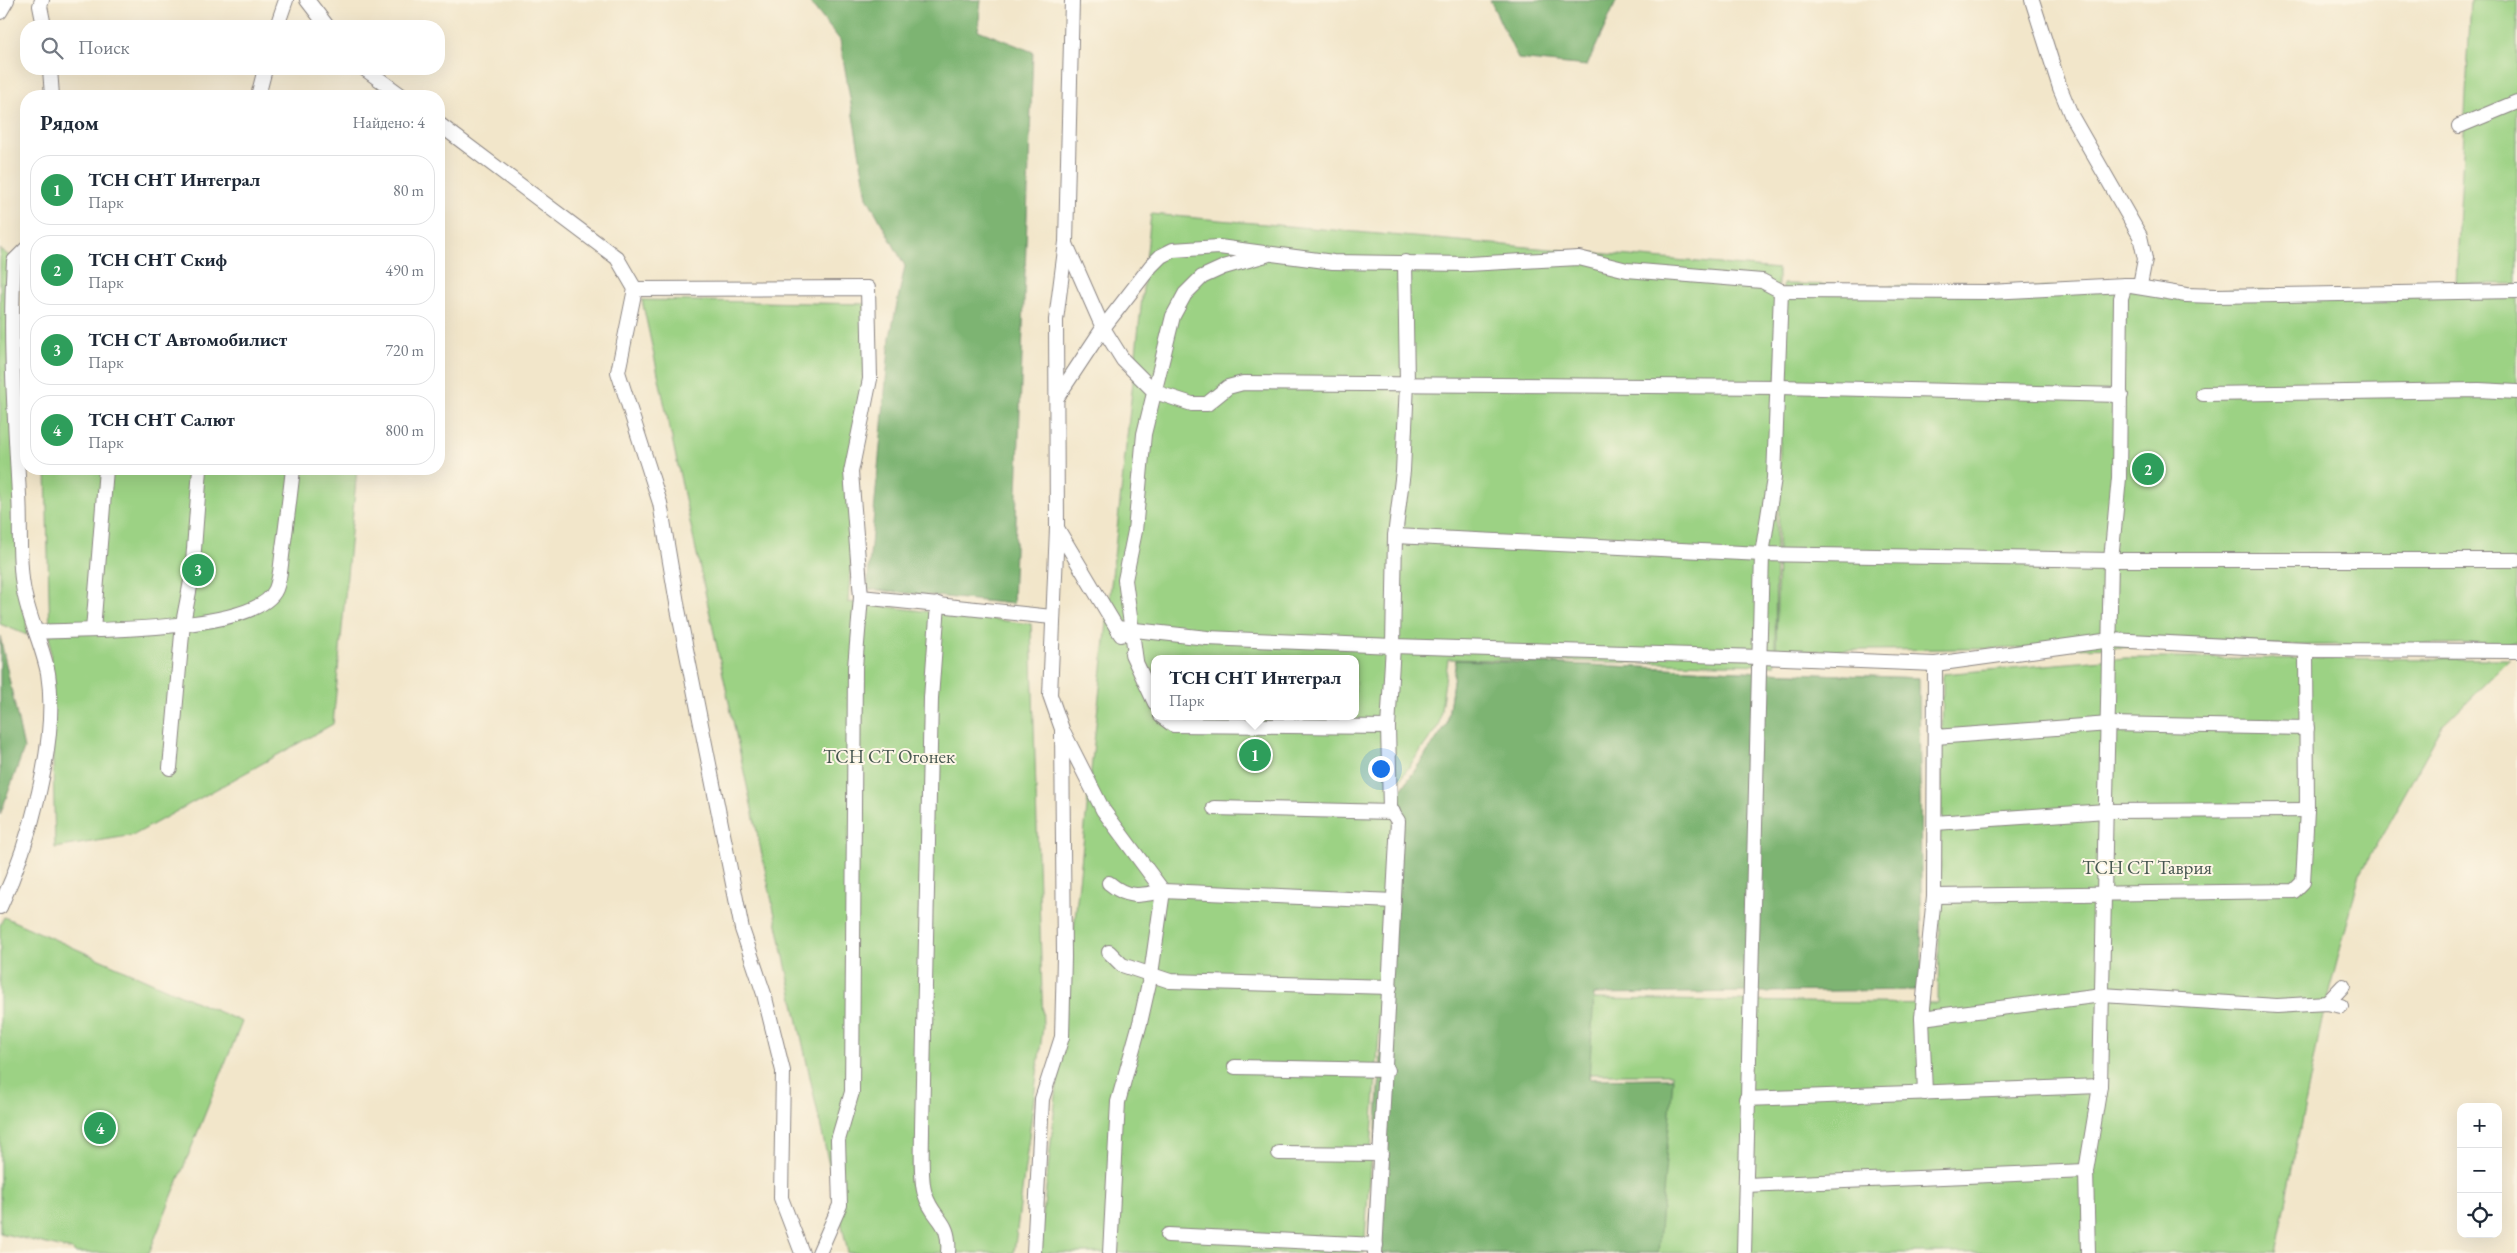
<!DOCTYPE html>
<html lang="ru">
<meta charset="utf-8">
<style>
body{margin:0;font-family:"EB Garamond",serif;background:#f6f6f7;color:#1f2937}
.controls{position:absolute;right:15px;bottom:15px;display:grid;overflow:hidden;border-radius:10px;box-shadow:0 5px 20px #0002}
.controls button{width:45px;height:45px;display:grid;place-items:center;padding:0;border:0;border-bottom:1px solid #e0e1e3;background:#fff;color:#1f2937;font:25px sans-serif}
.you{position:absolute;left:1380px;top:768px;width:18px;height:18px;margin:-12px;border:4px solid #fff;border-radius:50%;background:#1a73e8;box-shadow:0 0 0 8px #1a73e833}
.badge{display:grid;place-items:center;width:32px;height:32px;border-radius:50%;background:#c8321e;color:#fff;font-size:16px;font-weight:700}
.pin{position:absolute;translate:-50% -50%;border:2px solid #fff;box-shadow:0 1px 5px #0006}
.popup{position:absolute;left:1151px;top:655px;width:208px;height:65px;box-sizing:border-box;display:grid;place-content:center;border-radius:10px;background:#fff;filter:drop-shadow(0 1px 4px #0005);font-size:16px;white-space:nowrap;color:#747a83}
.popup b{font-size:19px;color:#1f2937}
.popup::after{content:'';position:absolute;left:50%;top:100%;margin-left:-10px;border:10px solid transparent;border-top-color:#fff}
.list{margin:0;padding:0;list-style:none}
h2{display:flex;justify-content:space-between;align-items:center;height:65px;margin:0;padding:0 20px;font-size:21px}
h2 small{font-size:16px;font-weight:400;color:#747a83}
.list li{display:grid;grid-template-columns:32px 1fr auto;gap:15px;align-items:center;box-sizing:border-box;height:70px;margin:0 10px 10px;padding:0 10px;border:1px solid #e0e1e3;border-radius:20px}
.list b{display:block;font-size:19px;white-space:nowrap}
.list p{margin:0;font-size:16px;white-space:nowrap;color:#747a83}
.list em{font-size:16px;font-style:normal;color:#747a83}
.icon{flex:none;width:28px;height:28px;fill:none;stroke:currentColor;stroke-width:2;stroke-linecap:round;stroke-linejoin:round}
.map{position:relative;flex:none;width:2517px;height:1253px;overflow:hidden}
.search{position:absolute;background:#fff;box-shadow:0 5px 20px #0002;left:20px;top:20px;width:425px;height:55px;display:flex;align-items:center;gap:12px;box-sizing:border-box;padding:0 18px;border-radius:20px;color:#747a83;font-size:19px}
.panel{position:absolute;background:#fff;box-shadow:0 5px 20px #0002;left:20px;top:90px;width:425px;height:385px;border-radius:20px}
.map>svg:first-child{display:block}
</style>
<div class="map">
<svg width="2517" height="1253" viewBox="0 0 2517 1253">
<rect width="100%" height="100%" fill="#fcf5e5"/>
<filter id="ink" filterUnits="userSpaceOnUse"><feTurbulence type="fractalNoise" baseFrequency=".02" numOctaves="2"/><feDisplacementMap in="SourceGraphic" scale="10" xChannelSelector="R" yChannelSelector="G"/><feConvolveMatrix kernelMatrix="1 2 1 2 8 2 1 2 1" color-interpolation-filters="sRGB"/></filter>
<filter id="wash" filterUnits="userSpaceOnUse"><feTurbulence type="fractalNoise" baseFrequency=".0096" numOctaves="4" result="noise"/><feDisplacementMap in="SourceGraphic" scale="20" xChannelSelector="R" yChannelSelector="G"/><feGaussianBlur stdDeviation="1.12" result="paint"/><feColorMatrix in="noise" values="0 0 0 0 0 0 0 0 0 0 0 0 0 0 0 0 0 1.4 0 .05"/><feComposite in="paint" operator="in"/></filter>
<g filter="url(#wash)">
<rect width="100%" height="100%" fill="#f2e6ca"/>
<g fill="#9cd284" stroke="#5f7a60" fill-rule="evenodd">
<polygon points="2471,0 2517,0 2517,284 2456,284"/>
<path d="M1151,214L1778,269L1775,665L1448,659L1439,725L1396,785L1364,1253H1039ZM1155,659H1355V716H1155Z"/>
<polygon points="0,249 12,258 27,635 0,624"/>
<polygon points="1783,284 2517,295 2517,643 1776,651"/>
<polygon points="642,300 869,304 848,602 1031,624 1043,1027 1014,1253 848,1253"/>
<polygon points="46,469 357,469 333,724 134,835 55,848"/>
<path d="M2125,658L2510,659L2443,725L2360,874L2323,1015L2275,1253H1369L1397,796L1447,724L1456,660L1919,678L1594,995L1593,999L1938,1004L1943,674ZM1590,1074H1672V1078L1589,1079Z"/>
<polygon points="4,917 242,1022 149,1253 75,1253 72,1250 0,1233 0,925"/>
</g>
<g fill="#7db472" stroke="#506b56">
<polygon points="808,0 981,0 978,30 1033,52 1013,604 867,589 890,337 905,266 867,197 840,40"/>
<polygon points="1490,0 1617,0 1587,66 1518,59"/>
<polygon points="0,636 24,749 0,815"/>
<polygon points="1456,660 1919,678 1922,990 1594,994 1589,1079 1673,1078 1658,1253 1369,1253 1397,796 1447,724"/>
</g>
</g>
<g filter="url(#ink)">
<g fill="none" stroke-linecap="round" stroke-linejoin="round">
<g stroke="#8a8482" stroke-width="16">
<g id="minor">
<polyline points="42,0 40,6 44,26"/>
<polyline points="307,0 327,26"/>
<polyline points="2032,0 2060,88 2072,117 2140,236 2145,259 2140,285 2125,285 2121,298 2119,478 2111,560 2100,1086 2086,1171 2088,1253"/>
<polyline points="0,12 7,0"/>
<polyline points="277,26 286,0"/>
<polyline points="50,69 52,96"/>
<polyline points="365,69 402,96"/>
<polyline points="258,96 265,69"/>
<polyline points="439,124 617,258 635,289 618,372 660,503 678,609 742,929 764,994 783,1071 781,1198 802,1253"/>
<polyline points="2459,126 2517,102"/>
<polyline points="1066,244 1103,328 1123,360 1155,392 1192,404 1207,404 1228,387 1243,383 1778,387 2121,395"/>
<polyline points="635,289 868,288 870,379 851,472 861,597 855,667 852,1092 838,1140 840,1205 819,1253"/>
<polyline points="2203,394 2479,390 2517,392"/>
<polyline points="1058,396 1103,328 1151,266 1161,256 1173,250 1219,247 1333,262 1468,264 1579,258 1627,270 1762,281 1781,291 1989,292 2125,285 2186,295 2216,296 2517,291"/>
<polyline points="1057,528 1121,635"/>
<polyline points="1395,536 1762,554 2111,560 2517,560"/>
<polyline points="861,597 1052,617"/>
<path d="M938,604L931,698L922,1129C922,1145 920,1181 925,1194C933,1221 951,1219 948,1253"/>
<polyline points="1117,628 1207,638 1393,646 1760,657 1935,664 2111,640 2306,650 2517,651"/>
<polyline points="93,630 106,469"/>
<path d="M37,632C82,629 257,634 276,589C281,576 281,561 283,548C287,521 290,495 293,469"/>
<polyline points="1132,654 1155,703"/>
<polyline points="1136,661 1125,580 1135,531 1144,434 1173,316 1185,294 1202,277 1224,267 1266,255"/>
<polyline points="1161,716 1173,725 1388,727"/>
<polyline points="1064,733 1103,810 1163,891 1151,974 1140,1023 1118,1102 1110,1253"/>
<polyline points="1935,737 2109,724 2307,728"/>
<polyline points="170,768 183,623 192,576 200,469"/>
<polyline points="1214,808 1393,812"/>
<polyline points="1935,823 2106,811 2307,810"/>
<path d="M1109,883C1128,899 1140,896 1163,891L1394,901"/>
<polyline points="1934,896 2294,891 2303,882 2307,810 2306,650"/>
<path d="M0,907C29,845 59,741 48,673C42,643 27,615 23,586C18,556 21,525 19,495C15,417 9,340 14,261L26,249"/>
<polyline points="1109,952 1122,965 1170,981 1390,987"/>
<polyline points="2327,1003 2343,986"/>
<polyline points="1922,1018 2102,995 2277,1006 2327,1003 2341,1006"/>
<polyline points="1235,1067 1387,1070"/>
<polyline points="1925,1093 1922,1018 1934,896 1935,664"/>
<polyline points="1746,1099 2100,1086"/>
<polyline points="1279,1153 1381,1154"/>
<polyline points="1746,1185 2086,1171"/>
<polyline points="1168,1235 1376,1245"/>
<polyline points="1034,1253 1042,1099 1062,1037 1064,957 1062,729 1050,695 1057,528 1056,320 1066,242 1072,0"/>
<polyline points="1375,1253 1398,821 1390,809 1388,727 1393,646 1395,536 1403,471 1407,383 1405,262"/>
<polyline points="1744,1253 1762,554 1774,478 1781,291"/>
</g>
</g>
<use href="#minor" stroke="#fff" stroke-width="14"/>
</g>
</g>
<g text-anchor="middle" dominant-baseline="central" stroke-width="4" stroke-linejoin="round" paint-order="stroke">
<g font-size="19" fill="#475751" stroke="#fcf5e5">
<text x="889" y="756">ТСН СТ Огонек</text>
<text x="2147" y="867">ТСН СТ Таврия</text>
</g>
</g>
</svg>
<div class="controls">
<button>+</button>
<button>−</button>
<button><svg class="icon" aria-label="locate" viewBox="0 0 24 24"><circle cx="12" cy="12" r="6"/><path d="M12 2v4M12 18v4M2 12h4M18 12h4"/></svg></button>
</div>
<div class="you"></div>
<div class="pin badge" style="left:1255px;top:755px;background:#2e9e5b">1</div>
<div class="popup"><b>ТСН СНТ Интеграл</b>Парк</div>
<div class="pin badge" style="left:2148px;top:469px;background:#2e9e5b">2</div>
<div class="pin badge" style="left:198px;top:570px;background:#2e9e5b">3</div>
<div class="pin badge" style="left:100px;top:1128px;background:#2e9e5b">4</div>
<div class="search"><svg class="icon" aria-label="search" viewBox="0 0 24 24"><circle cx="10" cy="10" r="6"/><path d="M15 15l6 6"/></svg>Поиск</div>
<section class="panel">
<h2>Рядом<small>Найдено: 4</small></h2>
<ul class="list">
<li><span class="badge" style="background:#2e9e5b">1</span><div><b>ТСН СНТ Интеграл</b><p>Парк</p></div><em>80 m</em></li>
<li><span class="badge" style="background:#2e9e5b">2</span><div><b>ТСН СНТ Скиф</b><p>Парк</p></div><em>490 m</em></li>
<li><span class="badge" style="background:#2e9e5b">3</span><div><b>ТСН СТ Автомобилист</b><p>Парк</p></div><em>720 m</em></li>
<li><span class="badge" style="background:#2e9e5b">4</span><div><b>ТСН СНТ Салют</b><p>Парк</p></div><em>800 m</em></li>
</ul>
</section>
</div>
